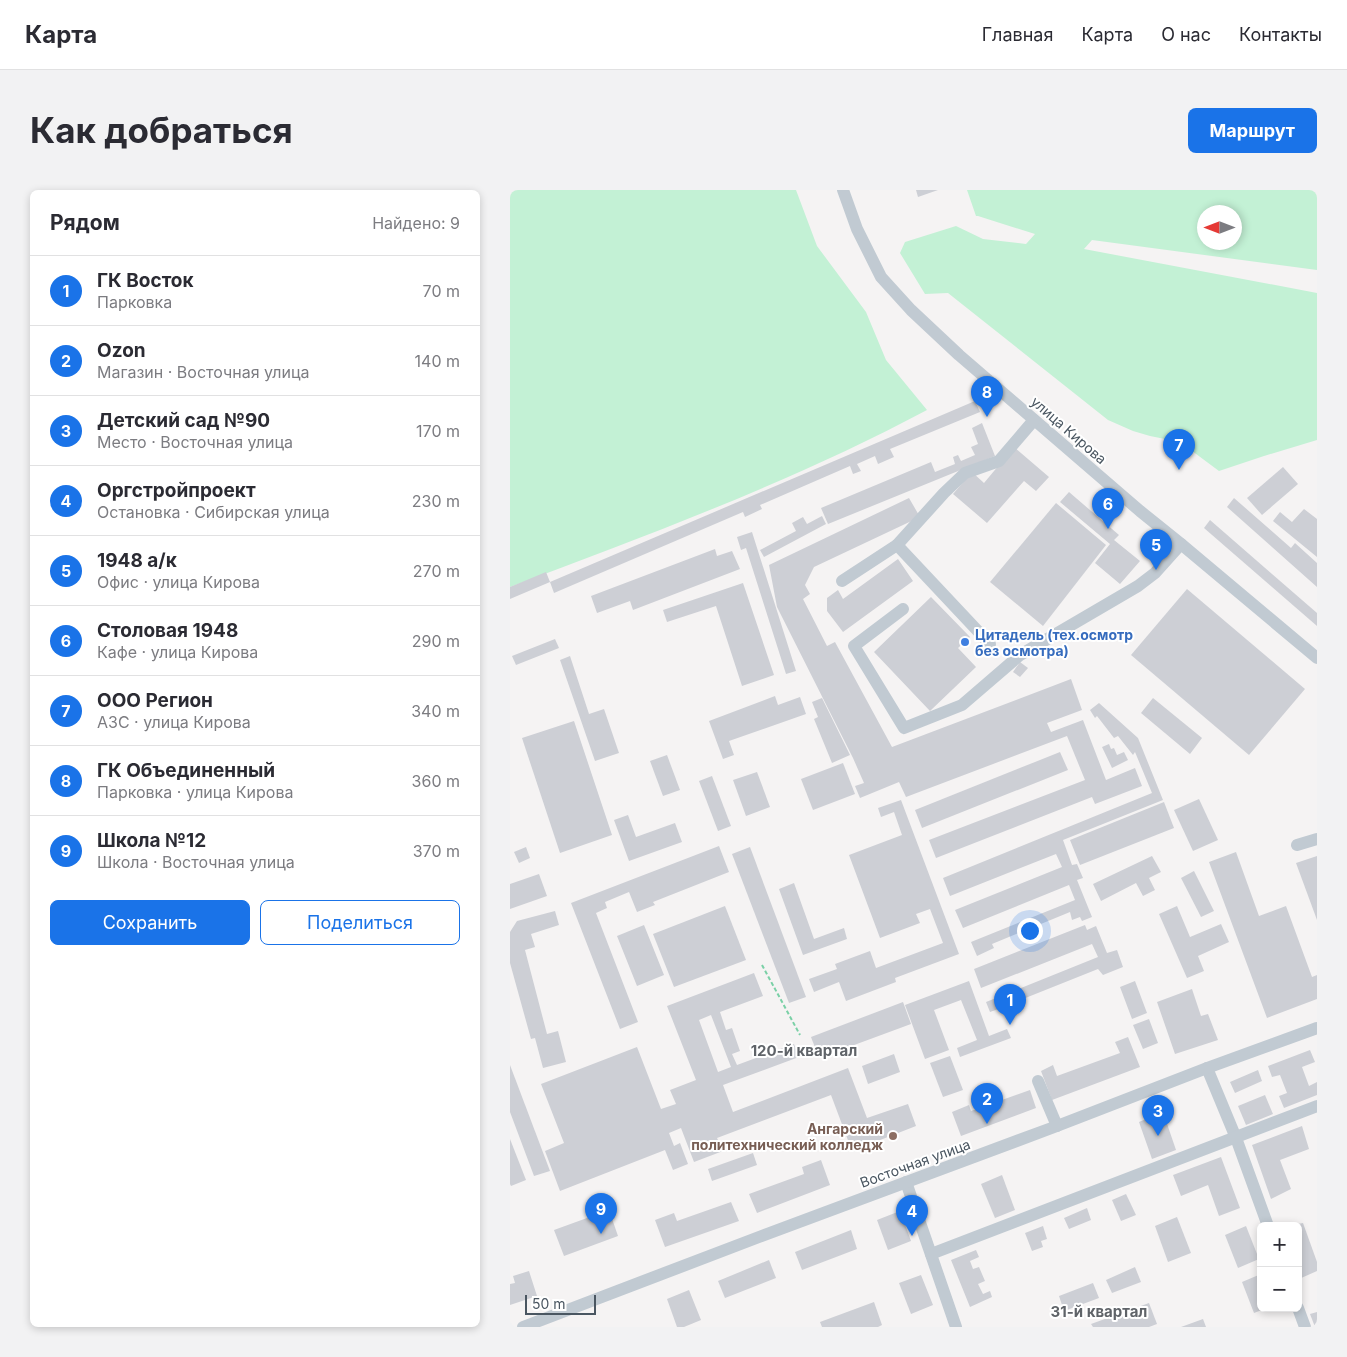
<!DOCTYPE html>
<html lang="ru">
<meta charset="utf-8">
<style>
body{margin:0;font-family:Inter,sans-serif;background:#f2f2f3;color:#2b2b33}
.controls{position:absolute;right:15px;bottom:15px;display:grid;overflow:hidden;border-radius:8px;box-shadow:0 2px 8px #0003}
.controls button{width:45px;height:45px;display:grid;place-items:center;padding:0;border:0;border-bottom:1px solid #e1e1e2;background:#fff;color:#2b2b33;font:25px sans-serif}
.compass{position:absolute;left:687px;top:15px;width:45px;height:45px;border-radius:50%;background:#fff;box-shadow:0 2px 8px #0003;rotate:270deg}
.scale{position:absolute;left:15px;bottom:12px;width:71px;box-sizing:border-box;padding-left:5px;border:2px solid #4a5661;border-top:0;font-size:14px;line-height:18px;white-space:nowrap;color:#4a5661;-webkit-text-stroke:4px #fff;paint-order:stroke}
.you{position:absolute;left:519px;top:740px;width:18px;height:18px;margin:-12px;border:4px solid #fff;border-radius:50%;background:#1a73e8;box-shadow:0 0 0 8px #1a73e833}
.badge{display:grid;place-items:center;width:32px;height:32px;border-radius:50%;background:#1a73e8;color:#fff;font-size:16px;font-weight:700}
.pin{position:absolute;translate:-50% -41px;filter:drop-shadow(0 1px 2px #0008)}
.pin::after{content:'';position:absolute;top:26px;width:18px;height:15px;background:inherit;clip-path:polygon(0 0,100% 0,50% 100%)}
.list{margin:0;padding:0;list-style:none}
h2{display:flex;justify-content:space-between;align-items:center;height:65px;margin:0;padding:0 20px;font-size:21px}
h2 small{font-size:16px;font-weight:400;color:#7c7c81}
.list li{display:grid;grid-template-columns:32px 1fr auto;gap:15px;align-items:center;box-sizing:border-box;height:70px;padding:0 20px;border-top:1px solid #e1e1e2}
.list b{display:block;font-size:19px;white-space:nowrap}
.list p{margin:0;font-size:16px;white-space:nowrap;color:#7c7c81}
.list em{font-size:16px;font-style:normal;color:#7c7c81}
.actions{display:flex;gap:10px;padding:15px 20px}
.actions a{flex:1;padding:11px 0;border:1px solid #1a73e8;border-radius:8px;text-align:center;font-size:18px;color:#1a73e8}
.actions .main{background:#1a73e8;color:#fff}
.map{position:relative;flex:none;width:807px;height:1137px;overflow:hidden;border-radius:8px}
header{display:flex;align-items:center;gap:30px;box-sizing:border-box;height:70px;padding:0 25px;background:#fff;border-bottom:1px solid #e1e1e2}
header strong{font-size:24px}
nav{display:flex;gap:28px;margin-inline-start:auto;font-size:18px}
.intro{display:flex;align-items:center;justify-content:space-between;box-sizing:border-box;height:120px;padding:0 30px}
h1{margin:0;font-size:35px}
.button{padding:12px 22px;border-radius:8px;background:#1a73e8;color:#fff;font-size:18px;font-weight:700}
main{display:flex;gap:30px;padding:0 30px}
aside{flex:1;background:#fff;border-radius:8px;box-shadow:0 2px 8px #0003}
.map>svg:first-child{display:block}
</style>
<header>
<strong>Карта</strong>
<nav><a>Главная</a><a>Карта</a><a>О нас</a><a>Контакты</a></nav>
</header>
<div class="intro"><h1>Как добраться</h1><a class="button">Маршрут</a></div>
<main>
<aside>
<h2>Рядом<small>Найдено: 9</small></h2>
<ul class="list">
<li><span class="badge">1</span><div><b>ГК Восток</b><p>Парковка</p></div><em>70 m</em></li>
<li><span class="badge">2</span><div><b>Ozon</b><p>Магазин · Восточная улица</p></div><em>140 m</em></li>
<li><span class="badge">3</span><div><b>Детский сад №90</b><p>Место · Восточная улица</p></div><em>170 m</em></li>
<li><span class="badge">4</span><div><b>Оргстройпроект</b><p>Остановка · Сибирская улица</p></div><em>230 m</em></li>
<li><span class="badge">5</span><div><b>1948 а/к</b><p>Офис · улица Кирова</p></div><em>270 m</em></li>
<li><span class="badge">6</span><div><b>Столовая 1948</b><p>Кафе · улица Кирова</p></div><em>290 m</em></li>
<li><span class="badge">7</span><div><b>ООО Регион</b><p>АЗС · улица Кирова</p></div><em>340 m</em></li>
<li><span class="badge">8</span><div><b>ГК Объединенный</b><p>Парковка · улица Кирова</p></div><em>360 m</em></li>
<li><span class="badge">9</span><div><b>Школа №12</b><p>Школа · Восточная улица</p></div><em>370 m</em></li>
</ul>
<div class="actions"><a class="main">Сохранить</a><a>Поделиться</a></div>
</aside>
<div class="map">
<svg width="807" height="1137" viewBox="0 0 807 1137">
<rect width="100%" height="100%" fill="#f5f3f3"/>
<g fill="#c3f1d5" fill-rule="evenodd">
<path d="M0,0H286L307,56L356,122L376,170L417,220C284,291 141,344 0,397Z"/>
<path d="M457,0H807V80L582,50L574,59L807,103V250L754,266L709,281L670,252L640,246L623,241L598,230L438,103L415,104L390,63L395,52L446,36L473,49L516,54L525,44L468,26H466ZM694,22H724V52H694Z"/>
</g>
<g fill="#cdcfd5" fill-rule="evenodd">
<polygon points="406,0 428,0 408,7"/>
<polygon points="465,211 470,222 380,259 384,267 368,274 365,266 347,274 351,281 343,284 340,276 250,315 252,319 235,327 233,322 44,403 40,392"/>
<polygon points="472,233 485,266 318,334 311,318 421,272 425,282 445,274 443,267 448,265 451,271 465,265 461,257 468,254 462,238"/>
<polygon points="504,257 539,287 526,301 514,291 477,333 443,304 462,282 474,293"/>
<polygon points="773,277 788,294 752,325 737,308"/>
<polygon points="559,302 609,345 604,350 630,371 610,394 585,373 600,354 550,312"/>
<polygon points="399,308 410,327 304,377 295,395 300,404 293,409 317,456 325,452 382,557 561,489 572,520 537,533 541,542 573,530 596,590 625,578 632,596 585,614 582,607 426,668 419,650 575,590 557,546 396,607 389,592 350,608 345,596 354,593 343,568 267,417 259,375"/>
<polygon points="724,308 781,358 785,353 807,373 807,397 717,317"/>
<polygon points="546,313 596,355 533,436 480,392"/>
<polygon points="794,319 807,329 807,367 763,331 770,322 782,332"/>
<polygon points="312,326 316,334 254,367 250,360 286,341 282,333 293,327 297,334"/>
<polygon points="700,330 807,423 807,436 694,338"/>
<polygon points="242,342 286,481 276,484 236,358 231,360 227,347"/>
<polygon points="205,359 207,366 222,361 230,379 123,420 120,411 87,423 81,406"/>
<polygon points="388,369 403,391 333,442 317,421 317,408 328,400 333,409"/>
<polygon points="36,382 40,392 0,409 0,397"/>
<polygon points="233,393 264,485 232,496 206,416 157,432 153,420"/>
<polygon points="677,399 795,499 739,565 621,465"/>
<polygon points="421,407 460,447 448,458 466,477 420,521 364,462"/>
<polygon points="45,449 49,458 6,475 2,466"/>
<polygon points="60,466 79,524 94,519 109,563 85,571 50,470"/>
<polygon points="510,472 518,478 510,487 503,482"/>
<polygon points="265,506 268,515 290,507 296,524 219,551 224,565 213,569 199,531"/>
<polygon points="312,508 340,565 322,573 304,529 308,527 302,512"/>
<polygon points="643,508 692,548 680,564 631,523"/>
<polygon points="589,513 628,548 653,610 553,650 562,675 567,674 573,688 567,690 582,727 572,731 570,727 562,730 560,722 482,754 484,758 467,766 461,752 565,710 559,695 453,738 445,720 552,677 546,664 440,706 433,688 642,603 625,562 623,565 608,546 604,548 587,526 585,528 580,520"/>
<polygon points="64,531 102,645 50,663 12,548"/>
<polygon points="599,554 601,559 604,558 607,565 614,562 618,570 602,578 592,557"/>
<polygon points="550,562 558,580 412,638 405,620"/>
<polygon points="157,565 170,600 153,606 140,571"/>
<polygon points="333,573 345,604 303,620 291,589"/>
<polygon points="247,582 260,617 236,626 223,590"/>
<polygon points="202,586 221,636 208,641 189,591"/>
<polygon points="689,609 708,650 683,661 664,620"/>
<polygon points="391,610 449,764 385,788 386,792 336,811 329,792 304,802 299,789 327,779 325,774 360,761 366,778 433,753 420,719 406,724 410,733 370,748 339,665 392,645 384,622 371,627 368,618"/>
<polygon points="654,612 664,638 570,675 560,650"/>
<polygon points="118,625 126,647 165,633 172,652 119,671 104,630"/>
<polygon points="209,656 219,682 143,712 145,715 127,722 119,702 95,712 97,718 86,723 128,832 110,839 61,713"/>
<polygon points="16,657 20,668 9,673 4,662"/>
<polygon points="240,657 296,807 279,813 222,664"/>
<polygon points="726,662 749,726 776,716 802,787 807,785 807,809 757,828 699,672"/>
<polygon points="642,666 651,682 639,688 645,700 633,706 626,693 591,711 583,694"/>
<polygon points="807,666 807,730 786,673"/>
<polygon points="684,681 704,721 691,727 671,688"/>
<polygon points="29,684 37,706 0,719 0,694"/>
<polygon points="284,693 304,749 334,738 337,749 293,765 269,699"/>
<polygon points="215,716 236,770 164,797 143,744"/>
<polygon points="667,716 680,747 711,734 719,752 688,766 694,781 677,788 649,724"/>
<polygon points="45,721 49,735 21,744 25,757 15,760 37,844 48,841 56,872 33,878 25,848 21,849 0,773 0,742 7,731"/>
<polygon points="134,735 154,785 127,796 107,746"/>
<polygon points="575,735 577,740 586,736 597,763 607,760 613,777 593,785 588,779 503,813 507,825 499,828 494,817 480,822 476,812 588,767 582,754 471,798 464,779"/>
<path d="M244,783L253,806L210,822L216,840L222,838L230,861L222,864L227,875L284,854L289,867L213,895L223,922L338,878L357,928L398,914L406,936L342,961L321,905L207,948L213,961L184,972L171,938L159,943L164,956L170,953L178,974L163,980L155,960L50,1001L35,961L54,953L31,894L127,857L151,919L166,914L160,900L186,890L157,816ZM201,825L221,877L208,882L189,830Z"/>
<polygon points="459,791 479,846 497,839 501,848 450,867 447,858 467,850 451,810 424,820 439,860 415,869 395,815"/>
<polygon points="625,791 637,823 622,829 610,797"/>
<polygon points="682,799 691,826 698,824 708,850 665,864 647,812"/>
<polygon points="393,812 401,834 309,868 301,847"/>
<polygon points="639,829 648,853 633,859 623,835"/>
<polygon points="618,847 630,877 542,910 531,881 543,875 547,886 610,863 605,852"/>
<polygon points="800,860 805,872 792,877 799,896 807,892 807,905 774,918 769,906 777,903 770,885 762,887 758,876"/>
<polygon points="384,864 390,882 358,894 352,876"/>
<polygon points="440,866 453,900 433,907 420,873"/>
<polygon points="0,875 40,981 24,986 0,922"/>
<polygon points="748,880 752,891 725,903 720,892"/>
<polygon points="520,900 526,918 451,946 442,922 459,915 461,921"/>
<polygon points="755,905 763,924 736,935 728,916"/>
<polygon points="653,922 666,960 642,969 629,932"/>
<polygon points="792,936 799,959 770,970 781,999 761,1009 742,955"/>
<polygon points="0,949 16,990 1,996 0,994"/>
<polygon points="243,963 247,975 202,991 198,979"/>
<polygon points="711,967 730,1018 709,1026 698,995 671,1006 663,985"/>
<polygon points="311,970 320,995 247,1023 239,1004 294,984 292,977"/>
<polygon points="492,985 505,1020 485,1028 471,994"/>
<polygon points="616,1004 626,1025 611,1031 602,1010"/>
<polygon points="221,1012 229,1031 155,1057 145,1030 164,1023 167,1031"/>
<polygon points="577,1018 581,1030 559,1039 554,1028"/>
<polygon points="99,1020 108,1046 54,1066 44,1040"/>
<polygon points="390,1021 401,1051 378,1060 367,1030"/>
<polygon points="667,1027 681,1063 658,1072 645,1036"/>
<polygon points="793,1033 807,1072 807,1081 789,1089 788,1034"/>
<polygon points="533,1036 537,1049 531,1051 533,1057 522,1061 515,1043"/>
<polygon points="736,1036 749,1069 728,1078 715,1045"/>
<polygon points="341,1040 347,1059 292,1080 285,1062"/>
<polygon points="466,1060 469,1067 460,1071 463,1079 469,1077 475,1091 468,1094 473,1104 480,1101 482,1107 460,1117 441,1070"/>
<polygon points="259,1070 266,1088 215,1108 208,1091"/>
<polygon points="625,1077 631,1092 602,1103 596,1090"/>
<polygon points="19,1081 27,1106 0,1115 0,1094 5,1093 3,1086"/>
<polygon points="751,1084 751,1118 757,1118 744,1123 732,1092"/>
<polygon points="411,1085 423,1115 401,1124 389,1093"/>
<polygon points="583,1093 589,1108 554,1121 549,1106"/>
<polygon points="179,1100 191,1130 174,1137 167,1137 157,1109"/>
<polygon points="364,1112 372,1135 368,1137 312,1137 310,1132"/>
<polygon points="639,1113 647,1134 639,1137 583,1137 581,1134"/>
<polygon points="807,1122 807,1137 805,1137 800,1124"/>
<polygon points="693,1129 696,1137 671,1137"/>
</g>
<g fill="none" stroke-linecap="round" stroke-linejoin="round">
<polyline stroke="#7ad0a6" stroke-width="2" stroke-dasharray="4 2.5" stroke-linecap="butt" points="252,775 290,845"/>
<g stroke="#c1cad2" stroke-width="12">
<polyline points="333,0 347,39 371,87 401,120 449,165 630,321 671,354 807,468"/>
<polyline points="387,355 434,303 455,283 489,271 524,230"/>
<polyline points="332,391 387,355 480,454"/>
<polyline points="393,419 344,456 394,538 452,515 510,465 628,396 645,383 671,354"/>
<polyline points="787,655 807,649"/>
<polyline points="697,878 726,948 758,1036"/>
<polyline points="528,891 547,936"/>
<polyline points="396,992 446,1137"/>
<polyline points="421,1064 807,916"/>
<polyline points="788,1118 795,1137"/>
<polyline points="13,1137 249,1047 547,936 697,878 807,838"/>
</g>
</g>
<circle fill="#3f7fe0" stroke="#fff" stroke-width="2" cx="455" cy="452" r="5"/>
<circle fill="#8d6e63" stroke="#fff" stroke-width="2" cx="383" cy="946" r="5"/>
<g text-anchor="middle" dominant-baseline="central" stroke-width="4" stroke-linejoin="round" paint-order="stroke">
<g font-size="14" fill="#4a5661" stroke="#fff">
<text transform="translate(559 240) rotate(41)">улица Кирова</text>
<text transform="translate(405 973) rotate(-20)">Восточная улица</text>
</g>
<g font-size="14" font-weight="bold" fill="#366cbe" stroke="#fff" text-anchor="start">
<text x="465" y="444">Цитадель (тех.осмотр<tspan x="465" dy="16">без осмотра)</tspan></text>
</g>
<g font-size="14" font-weight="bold" fill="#785e54" stroke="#fff" text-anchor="end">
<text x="373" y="938">Ангарский<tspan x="373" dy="16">политехнический колледж</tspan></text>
</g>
<g font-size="15" font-weight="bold" fill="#5f6368" stroke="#fff">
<text x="294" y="860">120-й квартал</text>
<text x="589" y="1121">31-й квартал</text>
</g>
</g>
</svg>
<div class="controls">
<button>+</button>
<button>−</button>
</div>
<svg class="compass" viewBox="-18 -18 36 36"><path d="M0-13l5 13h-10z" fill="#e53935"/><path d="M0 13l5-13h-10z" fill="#7c7c81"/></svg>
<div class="scale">50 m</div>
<div class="you"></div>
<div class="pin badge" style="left:500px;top:835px">1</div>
<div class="pin badge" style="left:477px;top:934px">2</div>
<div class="pin badge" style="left:648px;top:946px">3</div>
<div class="pin badge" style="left:402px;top:1046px">4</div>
<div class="pin badge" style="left:646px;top:380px">5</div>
<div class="pin badge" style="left:598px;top:339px">6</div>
<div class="pin badge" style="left:669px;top:280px">7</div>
<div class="pin badge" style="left:477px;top:227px">8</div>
<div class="pin badge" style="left:91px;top:1044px">9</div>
</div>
</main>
